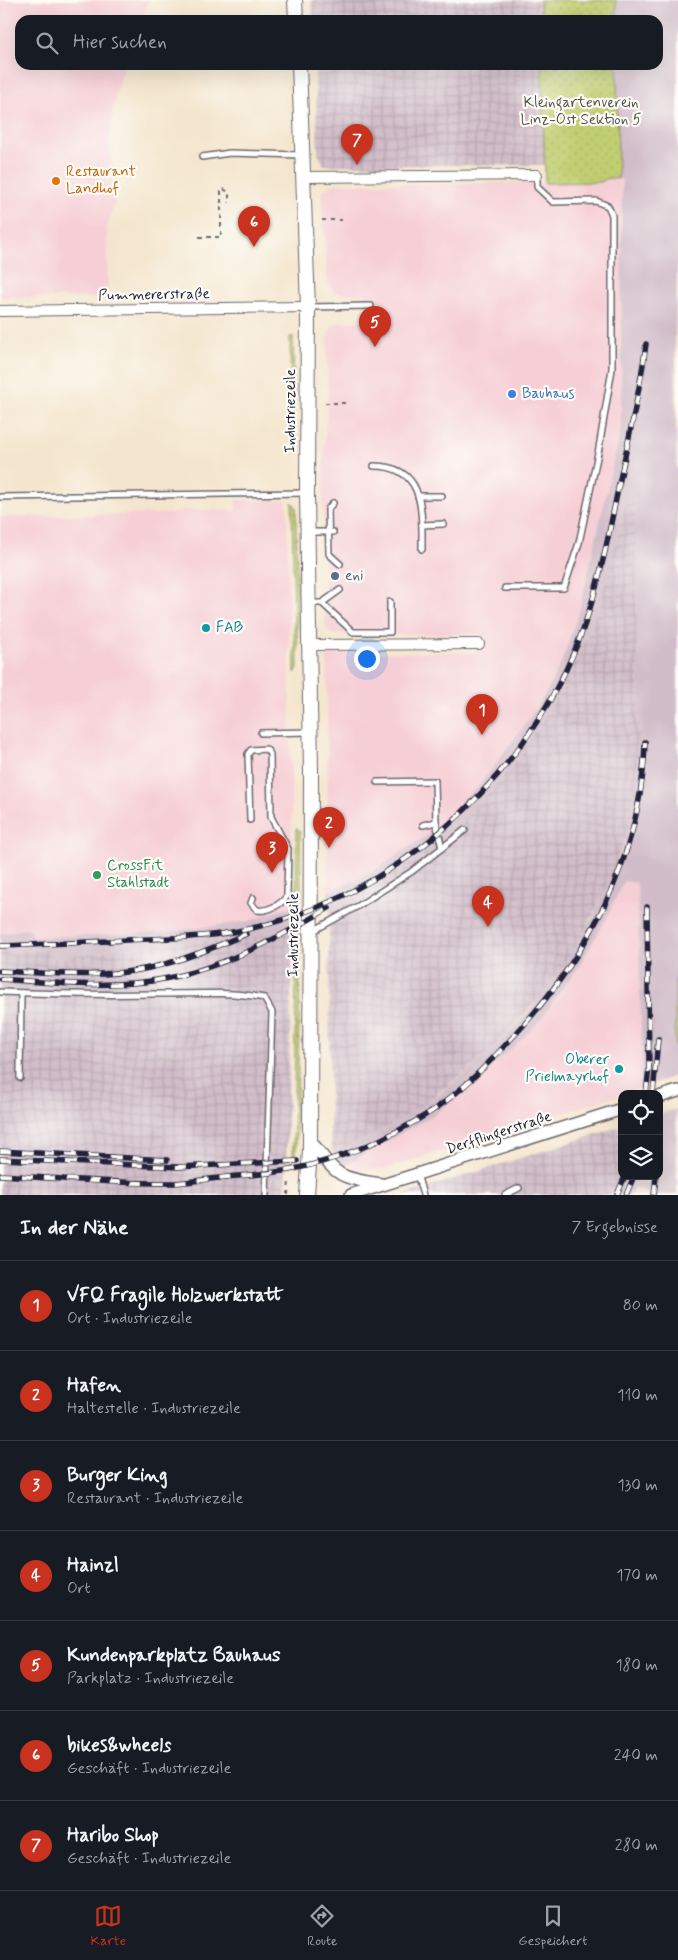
<!DOCTYPE html>
<html lang="de">
<meta charset="utf-8">
<style>
body{margin:0;font-family:Mynerve,sans-serif;background:#20242c;color:#f1f3f6}
.controls{position:absolute;right:15px;bottom:15px;display:grid;overflow:hidden;border-radius:10px;box-shadow:0 5px 20px #0002}
.controls button{width:45px;height:45px;display:grid;place-items:center;padding:0;border:0;border-bottom:1px solid #363941;background:#171b24;color:#f1f3f6;font:25px sans-serif}
.you{position:absolute;left:366px;top:658px;width:18px;height:18px;margin:-12px;border:4px solid #fff;border-radius:50%;background:#1a73e8;box-shadow:0 0 0 8px #1a73e833}
.badge{display:grid;place-items:center;width:32px;height:32px;border-radius:50%;background:#c8321e;color:#fff;font-size:16px;font-weight:700}
.pin{position:absolute;translate:-50% -41px;filter:drop-shadow(0 1px 2px #0008)}
.pin::after{content:'';position:absolute;top:26px;width:18px;height:15px;background:inherit;clip-path:polygon(0 0,100% 0,50% 100%)}
.list{margin:0;padding:0;list-style:none}
h2{display:flex;justify-content:space-between;align-items:center;height:65px;margin:0;padding:0 20px;font-size:21px}
h2 small{font-size:16px;font-weight:400;color:#9ea1a6}
.list li{display:grid;grid-template-columns:32px 1fr auto;gap:15px;align-items:center;box-sizing:border-box;height:90px;padding:0 20px;border-top:1px solid #363941}
.list b{display:block;font-size:19px;white-space:nowrap}
.list p{margin:0;font-size:16px;white-space:nowrap;color:#9ea1a6}
.list em{font-size:16px;font-style:normal;color:#9ea1a6}
.icon{flex:none;width:28px;height:28px;fill:none;stroke:currentColor;stroke-width:2;stroke-linecap:round;stroke-linejoin:round}
.map{position:relative;flex:none;width:678px;height:1195px;overflow:hidden}
.search{position:absolute;background:#171b24;box-shadow:0 5px 20px #0002;left:15px;right:15px;top:15px;height:55px;display:flex;align-items:center;gap:12px;box-sizing:border-box;padding:0 18px;border-radius:15px;color:#9ea1a6;font-size:19px}
.sheet{height:695px;background:#171b24}
nav{display:flex;justify-content:space-around;align-items:center;box-sizing:border-box;height:70px;border-top:1px solid #363941;background:#171b24;font-size:14px;color:#9ea1a6}
nav a{display:grid;justify-items:center;gap:2px}
nav .on{color:#c8321e}
.map>svg:first-child{display:block}
</style>
<div class="map">
<svg width="678" height="1195" viewBox="0 0 678 1195">
<defs>
<pattern id="industrial-grid" width="8" height="8" patternUnits="userSpaceOnUse" patternTransform="scale(1.25)"><rect width="8" height="8" fill="#d1bdc9"/><path d="M0 4h8M4 0v8" fill="none" stroke="#b3a2ae"/></pattern>
<pattern id="park-dots" width="8" height="8" patternUnits="userSpaceOnUse" patternTransform="scale(1.25)"><rect width="8" height="8" fill="#c1cf72"/><path d="M2 2h.1M6 6h.1" fill="none" stroke="#a6b164" stroke-width="1.8" stroke-linecap="round"/></pattern>
</defs>
<rect width="100%" height="100%" fill="#fdfcf7"/>
<filter id="ink" filterUnits="userSpaceOnUse"><feTurbulence type="fractalNoise" baseFrequency=".02" numOctaves="2"/><feDisplacementMap in="SourceGraphic" scale="10" xChannelSelector="R" yChannelSelector="G"/><feConvolveMatrix kernelMatrix="1 2 1 2 8 2 1 2 1" color-interpolation-filters="sRGB"/></filter>
<filter id="wash" filterUnits="userSpaceOnUse"><feTurbulence type="fractalNoise" baseFrequency=".0096" numOctaves="4" result="noise"/><feDisplacementMap in="SourceGraphic" scale="20" xChannelSelector="R" yChannelSelector="G"/><feGaussianBlur stdDeviation="1.12" result="paint"/><feColorMatrix in="noise" values="0 0 0 0 0 0 0 0 0 0 0 0 0 0 0 0 0 1.4 0 .05"/><feComposite in="paint" operator="in"/></filter>
<g filter="url(#wash)">
<rect width="100%" height="100%" fill="#f4e6ce"/>
<g fill="#f6cfd6">
<polygon points="0,0 148,0 143,20 20,20 20,65 125,65 115,97 109,143 115,202 107,229 108,298 0,297"/>
<polygon points="608,178 622,180 621,429 580,608 562,661 530,718 481,783 457,809 423,838 396,857 346,886 328,892 327,656 334,653 479,652 480,634 338,635 331,634 325,627 323,464 328,394 327,337 330,329 337,323 366,321 365,294 336,293 328,284 321,191 336,184 601,182"/>
<polygon points="236,500 287,500 293,906 249,921 168,932 33,938 29,928 0,934 0,517 180,513 180,510 236,510"/>
<polygon points="624,881 637,883 642,1062 638,1089 385,1169 359,1170 343,1166 434,1115 518,1043 559,996 606,919"/>
</g>
<g fill="url(#industrial-grid)">
<polygon points="311,0 540,0 541,20 313,20"/>
<polygon points="315,65 542,65 545,165 324,165 318,154"/>
<polygon points="627,496 634,496 640,743 638,774 629,828 607,887 580,941 549,987 489,1053 416,1111 362,1141 332,1151 330,1134 329,912 377,884 444,838 495,786 514,762 553,703 589,632 601,600"/>
<polygon points="293,932 285,1195 0,1195 0,952 46,950 48,959 126,948"/>
<polygon points="622,1126 622,1173 613,1195 403,1195"/>
</g>
<g fill="#d1bdc9">
<polygon points="616,0 678,0 678,250 675,336 678,554 678,923 675,981 675,1076 638,1089 642,1062 637,883 624,881 606,919 579,966 539,1021 518,1043 434,1115 343,1166 332,1151 362,1141 390,1126 439,1094 489,1053 530,1010 567,961 593,917 619,858 629,828 638,774 640,743 634,496 627,497 601,600 589,632 553,703 514,762 495,786 444,838 411,863 329,912 328,892 369,874 423,838 444,821 481,783 530,718 546,692 562,661 580,608 621,429 622,180 618,179 617,65 658,65 658,20 616,20"/>
<polygon points="293,906 293,932 126,948 47,959 46,950 0,952 0,934 29,928 33,938 168,932 249,921"/>
<polygon points="676,1109 677,1195 648,1195 648,1192 634,1188 629,1195 613,1195 622,1173 622,1176 659,1176 659,1114"/>
</g>
<g fill="#c1cf72" stroke="#727856">
<polygon points="293,336 294,412 291,413 290,337"/>
<polygon points="292,502 296,507 298,668 295,673"/>
<polygon points="296,828 300,831 301,904 297,905"/>
<polygon points="678,923 678,1075 675,1076 675,981"/>
<polygon points="301,928 296,1155 293,1156 297,930"/>
</g>
<g fill="url(#park-dots)" stroke="#727856">
<polygon points="540,0 616,0 616,20 541,20"/>
<polygon points="542,65 617,65 618,179 608,178 601,182 545,183"/>
</g>
</g>
<g filter="url(#ink)">
<g fill="none" stroke-linecap="round" stroke-linejoin="round">
<g stroke="#6c676e" stroke-width="8">
<g id="service">
<polyline points="202,157 230,153 301,155"/>
<polyline points="308,307 371,306"/>
<path d="M374,466C425,466 422,510 422,549"/>
<polyline points="418,496 442,496"/>
<polyline points="0,497 307,493"/>
<polyline points="333,503 328,509 329,554 340,564"/>
<polyline points="422,525 443,524"/>
<polyline points="309,532 333,532"/>
<polyline points="505,588 564,588 579,543 599,448 612,369 612,215 608,206 596,201 553,202 537,187 537,175"/>
<polyline points="309,603 322,603 340,590"/>
<polyline points="322,603 353,632 390,632 390,602"/>
<polyline points="261,733 310,732"/>
<polyline points="377,782 435,781 436,822 442,848"/>
<path d="M250,820L248,754L251,750L266,749L270,754L271,817L288,849L287,896C281,905 267,912 257,910L251,903L253,898"/>
<polyline points="423,825 436,822"/>
<polyline points="313,931 358,906 411,872 465,830"/>
<path d="M0,992C51,994 102,995 153,994C189,994 229,991 264,998L272,1012L266,1195"/>
<polyline points="20,1078 21,993"/>
<polyline points="417,1174 423,1195"/>
<polyline points="505,1195 519,1188"/>
</g>
</g>
<g stroke="#6c676e" stroke-width="12">
<g id="minor">
<polyline points="304,177 537,175"/>
<polyline points="0,311 308,307"/>
<polyline points="309,645 479,644"/>
</g>
</g>
<g stroke="#6c676e" stroke-width="14">
<g id="tertiary">
<polyline points="659,1097 678,1091"/>
<path d="M310,1140C338,1176 335,1177 381,1184"/>
<polyline points="351,1195 622,1109"/>
</g>
</g>
<g stroke="#6c676e" stroke-width="16">
<g id="secondary">
<polyline points="295,0 296,20"/>
<polyline points="299,65 308,307 307,493 311,771 310,1150 307,1195"/>
</g>
</g>
<g stroke="#6c676e" stroke-width="2" stroke-dasharray="4 4" stroke-linecap="butt">
<polyline points="322,220 342,220"/>
<polyline points="199,237 221,237 221,190 224,189 229,193 229,203"/>
<polyline points="325,403 345,403"/>
<polyline points="288,1195 289,1180"/>
</g>
<use href="#service" stroke="#fff" stroke-width="5"/>
<use href="#minor" stroke="#fff" stroke-width="10"/>
<use href="#tertiary" stroke="#fff" stroke-width="11"/>
<use href="#secondary" stroke="#fff" stroke-width="14"/>
<g stroke="#22223b" stroke-width="5.5">
<g id="rail">
<path d="M0,946C42,945 84,942 127,940C167,938 208,938 248,929C394,897 520,784 577,645C598,593 608,538 619,484C629,437 640,391 646,344"/>
<path d="M0,971C48,973 101,979 149,968C182,961 215,947 246,934"/>
<path d="M0,979C44,982 89,987 133,983C203,978 269,944 329,908"/>
<polyline points="646,1094 649,1068 647,907"/>
<polyline points="653,1094 658,1039"/>
<polyline points="0,1151 167,1160"/>
<polyline points="0,1159 178,1167 297,1161"/>
<path d="M0,1175C58,1178 116,1184 174,1183C191,1182 209,1179 227,1177C247,1175 268,1174 289,1170C340,1160 388,1139 432,1111C462,1091 487,1065 511,1039C588,957 642,856 645,742"/>
<polyline points="617,1195 625,1176"/>
<polyline points="626,1195 634,1176"/>
<polyline points="654,1195 656,1176"/>
</g>
</g>
<use href="#rail" stroke="#fdfcf7" stroke-width="4" stroke-dasharray="11" stroke-linecap="butt"/>
</g>
</g>
<circle fill="#e8710a" stroke="#fdfcf7" stroke-width="2" cx="56" cy="181" r="5"/>
<circle fill="#3f7fe0" stroke="#fdfcf7" stroke-width="2" cx="512" cy="394" r="5"/>
<circle fill="#5c6f8a" stroke="#fdfcf7" stroke-width="2" cx="335" cy="576" r="5"/>
<g fill="#0f9aa8" stroke="#fdfcf7" stroke-width="2">
<circle cx="206" cy="628" r="5"/>
<circle cx="619" cy="1069" r="5"/>
</g>
<circle fill="#2e9e5b" stroke="#fdfcf7" stroke-width="2" cx="97" cy="875" r="5"/>
<g text-anchor="middle" dominant-baseline="central" stroke-width="4.5" stroke-linejoin="round" paint-order="stroke">
<g font-size="15" fill="#52564c" stroke="#fdfcf7">
<text x="581" y="103">Kleingartenverein<tspan x="581" dy="17">Linz-Ost Sektion 5</tspan></text>
</g>
<g font-size="15" fill="#c56008" stroke="#fdfcf7" text-anchor="start">
<text x="66" y="172">Restaurant<tspan x="66" dy="17">Landhof</tspan></text>
</g>
<g font-size="15" fill="#22223b" stroke="#fdfcf7">
<text transform="translate(154 295) rotate(-1)">Pummererstraße</text>
<text transform="translate(291 411) rotate(-90)">Industriezeile</text>
<text transform="translate(294 935) rotate(-90)">Industriezeile</text>
<text transform="translate(499 1133) rotate(-18)">Derfflingerstraße</text>
</g>
<g font-size="15" fill="#366cbe" stroke="#fdfcf7" text-anchor="start">
<text x="522" y="394">Bauhaus</text>
</g>
<g font-size="15" fill="#4e5e75" stroke="#fdfcf7" text-anchor="start">
<text x="345" y="576">eni</text>
</g>
<g font-size="15" fill="#0d838f" stroke="#fdfcf7" text-anchor="start">
<text x="216" y="628">FAB</text>
<text x="609" y="1060" text-anchor="end">Oberer<tspan x="609" dy="17">Prielmayrhof</tspan></text>
</g>
<g font-size="15" fill="#27864d" stroke="#fdfcf7" text-anchor="start">
<text x="107" y="866">CrossFit<tspan x="107" dy="17">Stahlstadt</tspan></text>
</g>
</g>
</svg>
<div class="controls">
<button><svg class="icon" aria-label="locate" viewBox="0 0 24 24"><circle cx="12" cy="12" r="6"/><path d="M12 2v4M12 18v4M2 12h4M18 12h4"/></svg></button>
<button><svg class="icon" aria-label="layers" viewBox="0 0 24 24"><path d="M12 4l9 5-9 5-9-5zM3 14l9 5 9-5"/></svg></button>
</div>
<div class="you"></div>
<div class="pin badge" style="left:482px;top:735px">1</div>
<div class="pin badge" style="left:329px;top:848px">2</div>
<div class="pin badge" style="left:272px;top:873px">3</div>
<div class="pin badge" style="left:488px;top:927px">4</div>
<div class="pin badge" style="left:375px;top:347px">5</div>
<div class="pin badge" style="left:254px;top:247px">6</div>
<div class="pin badge" style="left:357px;top:165px">7</div>
<div class="search"><svg class="icon" aria-label="search" viewBox="0 0 24 24"><circle cx="10" cy="10" r="6"/><path d="M15 15l6 6"/></svg>Hier suchen</div>
</div>
<section class="sheet">
<h2>In der Nähe<small>7 Ergebnisse</small></h2>
<ul class="list">
<li><span class="badge">1</span><div><b>VFQ Fragile Holzwerkstatt</b><p>Ort · Industriezeile</p></div><em>80 m</em></li>
<li><span class="badge">2</span><div><b>Hafen</b><p>Haltestelle · Industriezeile</p></div><em>110 m</em></li>
<li><span class="badge">3</span><div><b>Burger King</b><p>Restaurant · Industriezeile</p></div><em>130 m</em></li>
<li><span class="badge">4</span><div><b>Hainzl</b><p>Ort</p></div><em>170 m</em></li>
<li><span class="badge">5</span><div><b>Kundenparkplatz Bauhaus</b><p>Parkplatz · Industriezeile</p></div><em>180 m</em></li>
<li><span class="badge">6</span><div><b>bikes&amp;wheels</b><p>Geschäft · Industriezeile</p></div><em>240 m</em></li>
<li><span class="badge">7</span><div><b>Haribo Shop</b><p>Geschäft · Industriezeile</p></div><em>280 m</em></li>
</ul>
</section>
<nav>
<a class="on"><svg class="icon" aria-label="map" viewBox="0 0 24 24"><path d="M3 6l6-2 6 2 6-2v14l-6 2-6-2-6 2zM9 4v14M15 6v14"/></svg>Karte</a>
<a><svg class="icon" aria-label="directions" viewBox="0 0 24 24"><path d="M12 3l9 9-9 9-9-9zM9 14v-3h6M13 9l2 2-2 2"/></svg>Route</a>
<a><svg class="icon" aria-label="saved" viewBox="0 0 24 24"><path d="M7 4h10v16l-5-4-5 4z"/></svg>Gespeichert</a>
</nav>
